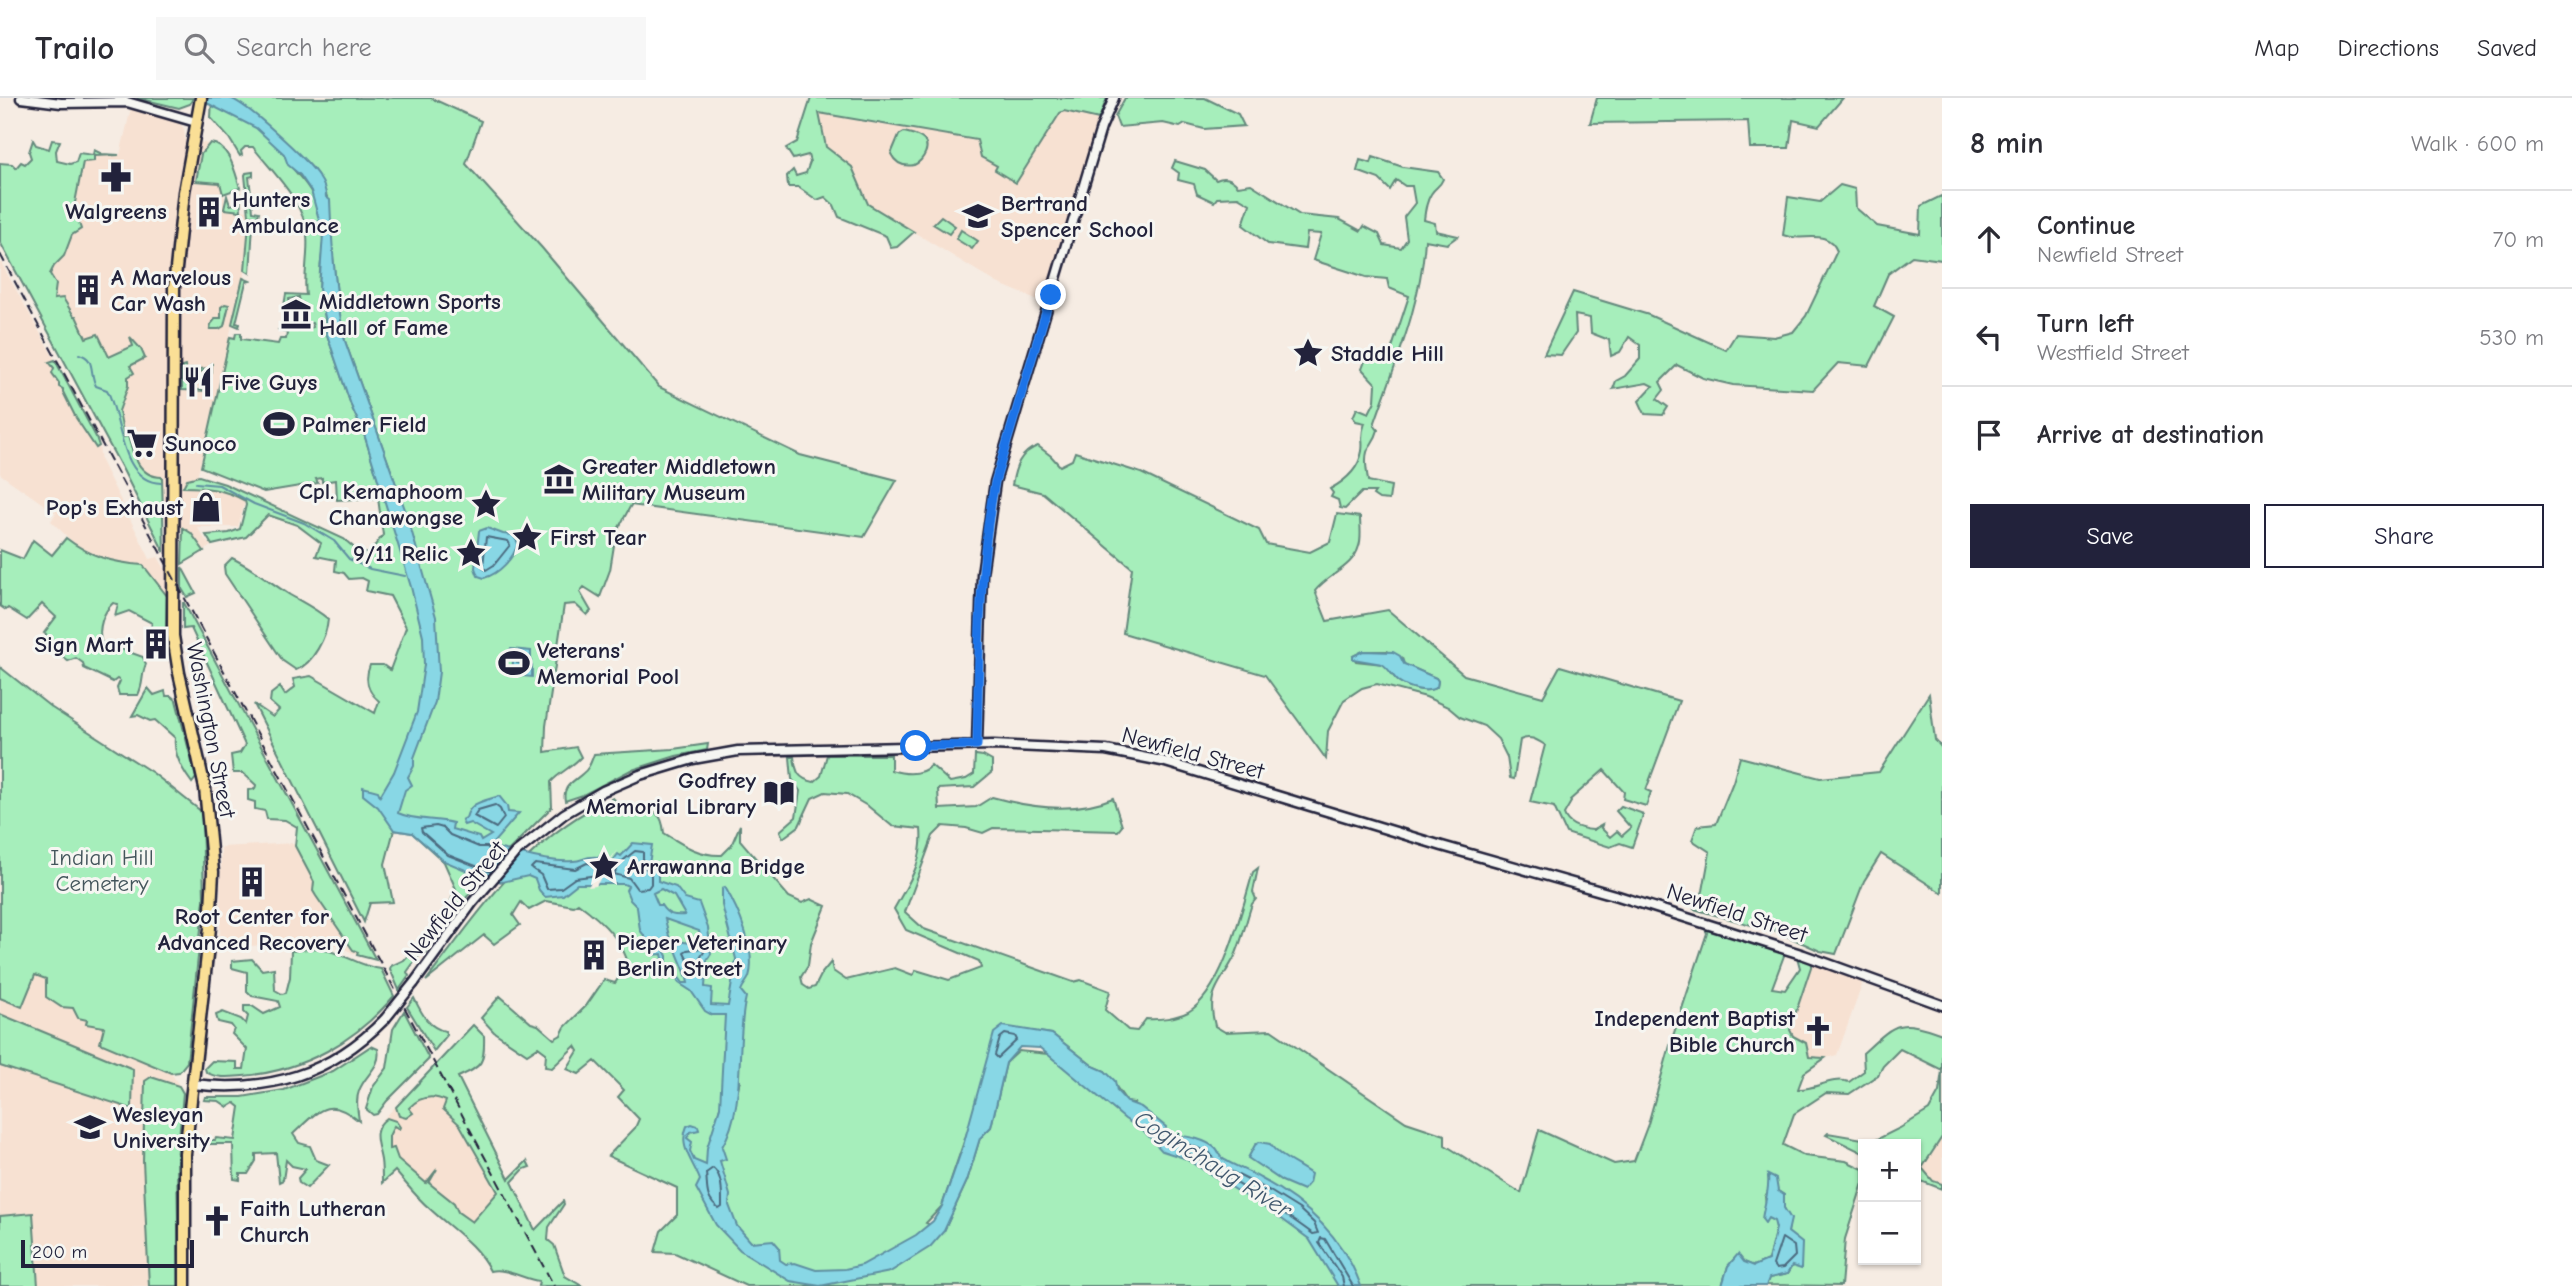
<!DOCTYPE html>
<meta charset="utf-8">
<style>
body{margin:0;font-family:"Comic Neue",sans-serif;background:#f7f7f7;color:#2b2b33}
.controls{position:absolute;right:21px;bottom:21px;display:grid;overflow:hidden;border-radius:0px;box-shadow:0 2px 5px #0004}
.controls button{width:63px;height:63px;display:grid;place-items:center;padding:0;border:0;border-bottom:2px solid #e1e1e2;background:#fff;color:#2b2b33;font:35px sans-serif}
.scale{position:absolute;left:21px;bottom:18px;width:173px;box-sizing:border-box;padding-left:7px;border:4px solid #22223b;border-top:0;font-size:19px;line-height:24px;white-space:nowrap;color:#22223b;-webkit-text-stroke:5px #f6f6f2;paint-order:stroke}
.stop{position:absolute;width:21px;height:21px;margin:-16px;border:5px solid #1a73e8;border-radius:50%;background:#fff}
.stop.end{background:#1a73e8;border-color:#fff;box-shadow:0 2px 7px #0008}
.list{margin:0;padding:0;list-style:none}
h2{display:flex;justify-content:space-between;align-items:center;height:91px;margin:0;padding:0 28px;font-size:30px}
h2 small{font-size:23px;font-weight:400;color:#7c7c81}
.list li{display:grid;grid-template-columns:46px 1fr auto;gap:21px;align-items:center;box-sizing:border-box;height:98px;padding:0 28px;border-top:2px solid #e1e1e2}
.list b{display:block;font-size:26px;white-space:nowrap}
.list p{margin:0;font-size:23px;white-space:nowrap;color:#7c7c81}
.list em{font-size:23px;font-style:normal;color:#7c7c81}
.actions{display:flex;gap:14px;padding:21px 28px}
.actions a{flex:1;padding:16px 0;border:2px solid #22223b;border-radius:0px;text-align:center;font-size:24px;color:#22223b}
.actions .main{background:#22223b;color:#fff}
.icon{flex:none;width:38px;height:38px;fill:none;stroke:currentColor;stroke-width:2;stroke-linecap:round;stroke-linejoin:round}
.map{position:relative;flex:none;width:1942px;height:1188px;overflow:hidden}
header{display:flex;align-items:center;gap:42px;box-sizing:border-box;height:98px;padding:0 35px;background:#fff;border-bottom:2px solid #e1e1e2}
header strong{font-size:33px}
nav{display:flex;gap:38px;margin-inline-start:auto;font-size:24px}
.search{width:490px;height:63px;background:#f7f7f7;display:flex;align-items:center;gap:18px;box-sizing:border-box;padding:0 24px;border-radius:0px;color:#7c7c81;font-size:26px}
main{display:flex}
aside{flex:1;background:#fff}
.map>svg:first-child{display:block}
</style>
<header>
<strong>Trailo</strong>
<div class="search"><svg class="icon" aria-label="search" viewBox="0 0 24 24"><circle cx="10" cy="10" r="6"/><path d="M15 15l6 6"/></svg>Search here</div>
<nav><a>Map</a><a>Directions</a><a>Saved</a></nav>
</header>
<main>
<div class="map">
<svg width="1942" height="1188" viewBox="0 0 1942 1188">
<rect width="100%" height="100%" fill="#f6ece3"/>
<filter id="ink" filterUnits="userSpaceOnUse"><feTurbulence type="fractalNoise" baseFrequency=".0143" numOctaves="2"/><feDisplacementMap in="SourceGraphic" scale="14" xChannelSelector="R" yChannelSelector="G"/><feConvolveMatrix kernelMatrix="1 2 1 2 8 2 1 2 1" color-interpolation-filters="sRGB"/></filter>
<g filter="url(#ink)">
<g fill="#f7e1d2">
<polygon points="131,10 179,24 184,31 185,41 208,46 200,55 195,82 220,85 225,101 224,111 249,113 250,117 245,173 230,236 220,291 196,383 196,389 232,395 245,403 238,429 197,429 207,444 212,447 204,453 191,435 165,423 162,379 152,379 145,375 134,358 128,338 124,339 119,313 128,288 130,268 144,260 131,242 133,247 109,259 86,240 76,218 74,219 63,200 54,201 50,176 54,168 64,158 72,137 72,121 83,64 94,58 120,57"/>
<polygon points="1057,11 1099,21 1043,204 997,185 868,106 852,69 826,49 818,15 977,42"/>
<polygon points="0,163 55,262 52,262 54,270 52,275 64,291 76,320 97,349 99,348 101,363 150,461 158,459 168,476 166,520 119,466 81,452 51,423 56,415 0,376"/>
<polygon points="295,745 314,784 313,793 316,798 353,852 358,854 357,857 336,847 319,843 220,850 221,749"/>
<polygon points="0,842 112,907 100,945 171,975 182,992 177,1063 179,1188 0,1188"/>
<polygon points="1813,863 1861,882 1862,887 1837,957 1825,960 1809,959 1806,945 1793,938 1790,932"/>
<polygon points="424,978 446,1004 445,1013 460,1027 498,1093 473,1124 427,1108 395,1073 382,1085 382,1063 376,1041 376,1032 380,1025"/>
<polygon points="1942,1039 1942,1086 1933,1083 1922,1070"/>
</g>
<g fill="#a6eebb" stroke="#64887b" stroke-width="2" fill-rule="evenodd">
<polygon points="137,0 193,0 190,6 179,10"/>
<path d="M212,0H431L481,23L466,66L542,150L659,289L800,357L897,382L864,439L631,407L616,435L610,472L600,499L584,489L580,494L591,513L587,517L575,506L564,507L546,628L545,654L576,649L581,659C572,669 560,674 551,684L552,709L482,779L423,857L420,856L407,874L409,878L399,892L390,871L391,868L404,862L412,853L420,855L442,823L456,791L444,764L412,735L394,732L385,766L393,804L370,805L364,824L254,606L273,619L279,612L270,604L271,596L280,589L285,597L295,589L293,581L311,578L375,615L379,603C367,593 364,582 370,567H383L390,572L406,529L390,498L366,493L368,483L362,480L349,481L344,475L335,473L336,462L316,458L321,445L297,427L268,417L246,439L212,447L206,437L229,435L240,431L246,407L245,403C225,391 205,389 183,389L187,381L199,378L225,386L344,441L358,453L368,456L383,437L378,400L337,402L336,382L322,384V380L316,381L318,385L264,394L201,369L230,239L235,240L236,235H241V241L278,246L280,241H286L287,235L280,232L286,231L288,210L284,208L286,196L306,197C303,177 309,158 307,137C304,103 273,75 253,49H245L241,53L242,57L240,58L229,40L211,20ZM284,56C289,58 296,58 301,60C317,69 332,101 329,119L339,216L345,243L398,392L383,397L364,336L352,310L325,231C327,218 321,206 320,193C318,179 321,163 323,149C324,135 318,109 312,96C305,81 290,72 284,56ZM299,199L300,205H303L304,207L301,208L305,226L312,225L313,229L296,233L293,220H291L289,201Z"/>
<polygon points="811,0 1107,0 1099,21 1064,13 1060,15 1016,85 995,72 997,68 981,59 977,42 819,15 826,49 852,69 868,106 914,134 897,149 891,150 886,138 839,119 834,107 825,99 817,102 798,89 788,89 787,78 793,72 796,78 806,75 810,64 808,57 793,61 786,50 797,44"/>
<polygon points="1125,0 1205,0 1238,16 1244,28 1204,31 1185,26 1180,29 1163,25 1119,29 1115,18"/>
<polygon points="1597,0 1843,0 1819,28 1793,22 1789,50 1750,50 1748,23 1590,25"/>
<path d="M904,34C909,35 916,37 921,40C933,47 923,63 914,67C904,69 896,66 891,56L899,37Z"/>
<path d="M33,42L36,47L49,51L52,42L60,43L56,53L57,63L70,66L76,64L79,55L93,57L94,52L102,56L119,57L94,58V63L83,64L72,120L78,122L81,131L72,137L64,158L54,168L50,176L56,186L54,201L63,200L74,218H76L86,240L98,236L109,259L133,248L130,239L141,251L145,260L130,268L134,275L128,279V288L119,313L124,339L128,338C133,357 139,379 162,379L164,454L123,372L0,144V65L12,66L16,70L21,64L25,66L31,60L29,54Z"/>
<path d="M210,45C230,47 235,74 240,90L223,96L220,85L196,83L201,56Z"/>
<path d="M1373,59L1403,69L1438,74L1443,81C1440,89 1435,89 1431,96C1426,104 1425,113 1424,122L1435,125L1436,133L1458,138L1447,146L1425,142C1421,207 1395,266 1374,327L1378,332C1376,340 1374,342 1370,348C1363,357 1367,373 1368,383L1391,388L1389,402L1379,401L1373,397L1375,394H1362L1345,411L1340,410L1338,402L1331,399L1333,395L1330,391C1345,383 1359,371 1362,353C1364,341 1359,341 1365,325L1356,323L1353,319L1357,310L1369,315L1375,303L1376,286L1362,271L1367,258L1388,262L1409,198L1389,190L1387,181L1366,179L1313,162L1321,136L1307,135L1305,151L1268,146L1243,127L1250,106L1238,99L1217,100L1214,104L1197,96L1194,86L1178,82L1179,75L1172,70L1175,63L1205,72L1216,82C1225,78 1231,80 1238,88L1251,86L1300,117L1339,121L1361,133L1364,128L1379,136L1384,147L1401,150L1407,141L1404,119L1415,105L1412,88H1405L1396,82L1390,92L1379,81L1357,73L1360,62L1371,65Z"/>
<polygon points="253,74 253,78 249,79 253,113 259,114 258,118 249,117 245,77 246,75"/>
<path d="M1840,87L1855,91L1856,110L1877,128L1920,136L1921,108L1941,98L1942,100V162L1912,158L1888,176L1874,208L1894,219L1869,268L1838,265L1813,292L1733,287L1703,280L1677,267L1660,284L1664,292L1657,301L1668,309L1663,317L1645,316L1639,303L1653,288L1647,285L1613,291L1616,283L1625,278L1640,261V247L1629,239L1620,254L1611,258L1609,242L1591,235L1590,220L1575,217L1576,235L1561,257L1544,256L1573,194L1649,217L1726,252L1736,236L1774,239L1793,234L1806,218L1837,153C1827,129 1802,145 1783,137L1788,99L1820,104Z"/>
<polygon points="235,96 240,96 241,113 224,111 227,98 230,107 235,106"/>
<polygon points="941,118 955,128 949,136 933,126"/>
<polygon points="258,123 258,127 253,127 250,175 245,172 249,125"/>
<polygon points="961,132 978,143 972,151 956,141"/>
<polygon points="243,180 250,183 246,184 236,225 240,226 239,229 232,226"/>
<polygon points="225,206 229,207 224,228 219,231 210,231 211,226 216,220 221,220 221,209"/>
<polygon points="55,262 96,339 99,348 96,350 76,320 63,294 63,291 59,289 59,285 52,275 54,270 49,264"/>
<polygon points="212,265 212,275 211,273 191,274 191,292 204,292 210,281 208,293 182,292 182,269 185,268 186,272 210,270"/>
<path d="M1038,348L1051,358L1060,368L1072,362L1075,354L1141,375L1259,432L1266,446L1310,454L1330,444L1337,416L1360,419C1360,428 1362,440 1359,448C1353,470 1328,476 1315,493L1327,523L1388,512L1464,577L1543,599L1560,568L1679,603L1646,692L1651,694L1646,708L1623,701L1624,694L1604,672L1570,702L1571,704L1564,716C1568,728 1581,731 1593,732L1602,727L1601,730L1610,739L1617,733L1622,738L1631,730L1616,713L1621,708L1641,715L1643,718L1632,749L1620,745L1610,749L1566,735L1554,709L1530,704L1545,647C1537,642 1530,637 1520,642L1514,681L1510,680L1507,659L1498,641L1484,628L1460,619L1448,609L1426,599L1377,586L1362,590L1344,602L1328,633L1326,661L1265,577L1123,535L1132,470L1043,395L1012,387C1015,369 1020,354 1038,348ZM1363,553H1387L1402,560L1404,566L1436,580L1438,583L1437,589C1427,596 1408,590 1398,583C1392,578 1389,570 1383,566L1356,563L1353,558Z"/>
<polygon points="183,430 191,435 204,453 182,466"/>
<path d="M66,440C89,458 113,465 143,467L167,498L166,536L160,540L154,539L155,535L150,533L152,525L129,513L115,518L118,506L113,505C103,514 98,530 101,544L143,559L146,566C141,577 144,585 138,597H119L117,590L120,583L117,581L113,584L84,570L83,565L76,560L68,563L58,555L56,557L47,550L45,552L42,548L46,536L44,535L56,519L42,506L27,522L8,510L6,512L0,508V452L23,461L33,442L52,457Z"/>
<path d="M232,460C253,470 271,485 290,497C304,505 316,511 328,521C327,538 313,566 296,572L283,563L225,476L224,468Z"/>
<polygon points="182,469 196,495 187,499 182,491"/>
<polygon points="183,505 184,505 376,862 357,857 358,854 353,852 316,798 313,793 314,784 295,748 297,729 285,722 267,721 265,713 255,711 255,704 248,702 248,692 255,691 256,687 243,675 233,675 231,657 240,655 245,647 191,530 183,531"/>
<polygon points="0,569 52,610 153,675 202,714 204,802 187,964 179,974 171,975 100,945 104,929 86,926 87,922 78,920 73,910 61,909 46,899 46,881 35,877 22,909 0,900"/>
<path d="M148,590L154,597L165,593L166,598H171L176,602L196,680L192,685C183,673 173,656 175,640L155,622L150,623L138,617L132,618Z"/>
<polygon points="1929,596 1935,642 1942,650 1942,795 1881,756 1864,783 1836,856 1820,853 1756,824 1751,827 1694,811 1703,793 1710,754 1692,742 1697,728 1716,726 1733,684 1740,659 1820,680 1879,674"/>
<path d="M708,646L707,652L676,658L629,673L583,697L565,703C562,688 572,685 582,676C589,671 591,664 594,656L673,651Z"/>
<path d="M827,657H891V672C904,676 921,678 931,667L950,684L966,681L974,676L975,657L983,658L992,663V674L974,689L938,691L939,711L976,709L992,699C1031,710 1075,716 1113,700L1122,728L1118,733L993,730L983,735L966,730L943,728L933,738L905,814L924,831L1073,884L1081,882L1110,893L1105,912L1128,932L1137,933L1146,921C1159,922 1176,920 1188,914C1223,894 1242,811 1253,774L1258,770L1253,794L1256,801L1252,806C1246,823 1242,844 1234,860C1219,888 1206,894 1215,928L1225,934L1271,932L1406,1024L1445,1037V1047L1521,1095L1539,1032L1614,1066L1634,1063L1648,1026L1671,944L1707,835L1704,829L1785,855L1772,890L1785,892L1800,870L1797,859L1813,863L1790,932L1793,938L1806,945L1809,959L1825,960L1804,975L1798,991C1816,992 1831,978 1849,984L1864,973L1863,955C1896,925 1898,920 1942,936V972L1900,951L1883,968L1878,977L1849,996L1826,995L1794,1016L1783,1047L1805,1058L1846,1063L1863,1071V1085L1845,1141L1841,1188L1766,1187L1769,1180L1787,1176L1792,1168H1796L1788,1134L1790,1121L1784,1110V1097L1778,1093L1768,1078L1770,1089L1765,1099L1768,1120L1775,1123L1776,1130L1768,1162L1754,1168L1744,1164L1738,1157L1728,1168L1722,1188H746L675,1155L655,1154L661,1133L677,1117V1090L608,1058L635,1030L639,1021L618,999L624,992L595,963L579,976L567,971L578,953L575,948L552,970L545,969L546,955L538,949L527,956L494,934L481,920L500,898L531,925L538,927L554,941L561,937L565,929L586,908L604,882L615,885L628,866C623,842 597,819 578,805L573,808L546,803L529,812L521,804L513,817L520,827L494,846L484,837L426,883C480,813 530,736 613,700L624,712L637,717C655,712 662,713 664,735C683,747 699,758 722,757L731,748L740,727V742L789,799L802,805L811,801L826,808L811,845L808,868L801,879L803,887L809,891L815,889L822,875L831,864L833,873L846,882L895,870L913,877L916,872L949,882L981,870L979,863L906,832L894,811C909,784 924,764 921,731L892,728L869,709L847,696L825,694L812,700L799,728L783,740L780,733L796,719L800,693L792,681L790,659H794C796,674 798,681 814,684L821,678ZM1003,929L1052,936L1093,968L1105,973L1127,1004L1134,1005L1125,1020L1048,956L1019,953L1006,965L991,1029L980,1040L967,1083L944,1133L926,1125L942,1108ZM740,982L735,1004L713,1034L720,1009Z"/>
<path d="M316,850C339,852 358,868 381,871L394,898C356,943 304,973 243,978C231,979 217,981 206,974L205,970L212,963L237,964V971H244L247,951L232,936L234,931L231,927L218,924L216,917L223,914L241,921L246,926L248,918L244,914V908H252L264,916L280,909L278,903L252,898L247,893V874L232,870V863L252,861L262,872L274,870L275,892L282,896L286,895L290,879L291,853Z"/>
<path d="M414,900C421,914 428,930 445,933L447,937L434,953L407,909Z"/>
<polygon points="404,913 429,961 387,1003 377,1016 373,1017 366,1011 373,989 387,970 393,931"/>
<polygon points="0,916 133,971 132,1011 0,968"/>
<path d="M473,927L484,938C485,965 482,969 458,979L509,1081L527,1063L530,1069L524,1071L512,1084L535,1132L563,1103L564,1106L549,1129L548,1142L554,1147L565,1178L582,1188H538L539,1183C524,1181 504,1169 490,1173C477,1146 450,1130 429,1110C416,1099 406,1085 395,1073L382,1085C382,1078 382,1069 381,1062C378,1045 370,1032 387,1020L396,1023L400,1029L399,1031L394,1028L389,1038V1051L394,1050L398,1061L426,1085L437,1071L429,1085L454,1105L458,1114L472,1124L498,1094L460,1027L443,1011L446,1003C431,996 419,999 409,1010L413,1015L406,1020L399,1018L396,1009Z"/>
<path d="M371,948L378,951C382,969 364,977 359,993C355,1003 358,1013 359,1023C328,997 318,1013 293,1036L299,1045L310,1048L316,1062L329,1067L307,1090L299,1085L298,1080L306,1071L292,1068L286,1062L283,1082L279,1084L276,1055L256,1056V1063L248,1076H240V1082L234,1081L233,1046H197L198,1042H215L216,1040L235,1042L240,1009L235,1005L228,1009L219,1003L204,1002L205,999H242L284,992L333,973Z"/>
<polygon points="1942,973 1942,1039 1922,1070 1933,1083 1942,1086 1942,1091 1916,1081 1916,1046 1863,1046 1863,1055 1826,1037 1828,1035 1874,1043 1900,1030 1929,1012 1939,994"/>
<polygon points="151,979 179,988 183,995 177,1063 179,1188 149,1188 143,1063 145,983"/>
<polygon points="33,1115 38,1188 0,1188 0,1118"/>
</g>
<g fill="#88d7e5" stroke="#5f8fa1" stroke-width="2" fill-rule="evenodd">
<path d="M197,0C207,0 220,0 229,0C246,4 309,63 319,79C324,86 326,91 326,99L330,102C332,148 335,197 345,243L407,417L436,519L439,574L435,604L414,660V668L408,679L412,687L405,692L398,715C415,723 435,720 453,725L452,731L479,739L481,743L491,737L470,725L464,727L462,722L466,720C470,703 485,703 499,698L507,708L508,714L519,715L493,745L496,750C521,755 548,765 573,763C584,763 584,757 599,759L601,765L609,768L618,756L621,758L633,745L652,747L649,766L658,768V783L676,789L685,801L699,805L708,830L711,856L707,862L705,889L712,890L711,907L728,908L736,861L722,807V790L725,789C738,811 757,853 749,879C747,884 743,887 741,893L746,899C735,945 747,1007 722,1049L726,1061L720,1063L730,1097L729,1107L737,1128L751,1144L773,1142L779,1149L780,1162L786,1166L795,1165L816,1172L845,1171L862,1167L916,1137L933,1123L942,1108L963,1048L994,935L1003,928L1052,936L1093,968L1105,973L1115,983L1117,993L1127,1004L1141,1009L1166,1029L1165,1035C1181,1038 1204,1039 1216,1051C1219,1054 1219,1058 1222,1060C1226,1064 1253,1075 1260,1080C1305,1104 1343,1139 1361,1188H1338L1309,1141L1275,1116L1184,1060L1162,1053L1144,1033L1125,1021L1040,950L1020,949L1006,965L991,1029L980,1040L967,1083L944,1133L930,1149L890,1174L820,1188L790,1183L740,1152L716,1127L696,1090L700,1082C693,1063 678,1049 687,1028L692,1026L698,1028L699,1032L690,1034L687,1040L692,1044L690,1053L694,1062L706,1067L707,1050L720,1009L725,917H712L705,913L691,893L679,885L674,874L662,870L664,865L662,856L653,857L648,843L640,832L637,809L630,802L626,792L628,788L624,786H577L563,797L545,799L539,792L535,781L528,778L502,784L482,779L444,763L412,735L394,732L378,709L363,697V689L378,693L380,698L394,674L417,614L424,567L423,538L411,489L364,336L352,310L325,231L326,224L319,191L323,136L311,93L300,77L288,67L284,56L256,30ZM661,791L674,798L685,817C674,818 667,817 661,807H658L653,795ZM665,821L699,833L700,838L691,845L670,842ZM675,848C678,861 686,872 688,885H683L672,870L667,868V858L664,852Z"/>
<path d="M487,430L503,436L513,437L518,445C514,460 499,476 484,480L478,478L475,470L479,433Z"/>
<polygon points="511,551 531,553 531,564 516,565 532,567 532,579 512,577 513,563 508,558"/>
<path d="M1363,553L1393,554L1400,558L1404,566L1436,580L1438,583L1437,589C1427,596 1408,590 1398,583C1392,578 1389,570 1382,566L1353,561V558Z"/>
<path d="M1259,1044L1270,1046C1279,1059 1297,1066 1311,1076L1309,1085L1303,1092L1282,1083L1248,1060L1255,1047Z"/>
<path d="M1768,1077L1776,1081L1778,1093L1784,1097V1110L1791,1121L1788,1134L1802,1145L1801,1171L1792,1168L1787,1176L1769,1180L1766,1188H1722L1728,1168L1738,1156L1744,1164L1754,1168L1768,1162L1776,1130L1774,1123L1768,1120L1765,1125L1762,1121C1764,1106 1770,1092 1768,1077Z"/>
</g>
<polygon fill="#f6ece3" points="617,752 596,788 588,789 603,762 608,764"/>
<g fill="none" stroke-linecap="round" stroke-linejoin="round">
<g stroke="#4b6a7f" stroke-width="2">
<polygon points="486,439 508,443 510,447 494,467 486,472 483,469"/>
<polygon points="495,707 500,711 504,720 496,730 474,718 478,712"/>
<polygon points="635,753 643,754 643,768 651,776 651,786 648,790 637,791 629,780 614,776 620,765"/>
<polygon points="587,765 593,766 599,773 598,777 575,780 561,790 547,791 541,777 531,770 535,766 575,771"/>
<polyline points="491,774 448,757 422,734 421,730 436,728 443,730 450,737 479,749 487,749 494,756 504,759"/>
<polygon points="701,850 704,854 700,860 699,874 695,876 684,854 687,852"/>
<polygon points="1005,936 1015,938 1017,942 998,960 995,957 1000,940"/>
<path d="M1187,1046L1210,1055L1218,1067L1270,1093L1299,1111L1314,1125L1318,1135L1313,1136C1272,1105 1227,1080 1184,1052V1048Z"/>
<path d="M713,1070C723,1078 722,1096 722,1109L719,1111C704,1100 708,1089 706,1075Z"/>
<polygon points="1782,1140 1794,1148 1795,1158 1783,1170 1776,1171 1773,1167"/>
<polyline points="1344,1188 1342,1179 1319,1145 1321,1140 1325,1141 1353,1188"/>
</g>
<g stroke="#5f8fa1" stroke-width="2">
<path d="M79,256C96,260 89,275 96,288L107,292C122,318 119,384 161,385"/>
<polyline points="196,385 219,387 254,406 304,425 334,443 349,461 370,471 405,478"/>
</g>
<g stroke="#22223b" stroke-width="13">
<g id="secondary">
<polyline points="21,0 61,5 127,4 196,24"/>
<polyline points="977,647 982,476 995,384 1101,30 1114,0"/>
<polyline points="414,885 473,804 515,755 564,716 603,693 640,677 693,661 738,653 993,647 1106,652 1162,663 1442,748 1618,798 1804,857 1942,907"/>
<path d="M192,986C268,995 330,977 385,921"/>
</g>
</g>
<g stroke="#22223b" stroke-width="15">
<polyline id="highway" points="185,1188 185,1056 210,830 213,774 205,690 179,575 173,538 174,190 184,94 201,0"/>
</g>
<use href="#secondary" stroke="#f6f6f2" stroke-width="8"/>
<use href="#highway" stroke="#fadf96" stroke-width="10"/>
<polyline stroke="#22223b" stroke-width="2" stroke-dasharray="10 5" stroke-linecap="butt" points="0,156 554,1188"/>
<g stroke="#22223b" stroke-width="13" stroke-linecap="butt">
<polyline id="secondary-bridge" points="385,921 414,885"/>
</g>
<use href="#secondary-bridge" stroke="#f6f6f2" stroke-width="8"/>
</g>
</g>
<g fill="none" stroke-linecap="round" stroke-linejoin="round" filter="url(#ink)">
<path stroke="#1a73e8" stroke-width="9" d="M916,648L977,647C979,559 978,471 995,384L1051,197"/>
</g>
<defs>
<g id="pharmacy-bare" transform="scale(2.415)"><path d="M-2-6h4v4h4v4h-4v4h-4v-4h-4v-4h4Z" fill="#22223b" stroke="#f6f6f2" stroke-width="2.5" paint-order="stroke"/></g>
<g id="building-bare" transform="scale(2.415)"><path d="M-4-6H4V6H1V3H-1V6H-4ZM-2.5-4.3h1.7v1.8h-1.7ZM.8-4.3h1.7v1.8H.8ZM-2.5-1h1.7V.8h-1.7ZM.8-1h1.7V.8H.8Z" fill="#22223b" stroke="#f6f6f2" stroke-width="2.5" paint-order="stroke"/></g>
<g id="school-bare" transform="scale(2.415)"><path d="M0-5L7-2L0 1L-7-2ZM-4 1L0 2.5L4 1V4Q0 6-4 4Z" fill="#22223b" stroke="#f6f6f2" stroke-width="2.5" paint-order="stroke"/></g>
<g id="museum-bare" transform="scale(2.415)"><path d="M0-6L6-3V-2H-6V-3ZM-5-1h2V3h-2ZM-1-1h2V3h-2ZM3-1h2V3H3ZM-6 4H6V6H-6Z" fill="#22223b" stroke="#f6f6f2" stroke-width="2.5" paint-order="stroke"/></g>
<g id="sight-bare" transform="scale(2.415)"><path d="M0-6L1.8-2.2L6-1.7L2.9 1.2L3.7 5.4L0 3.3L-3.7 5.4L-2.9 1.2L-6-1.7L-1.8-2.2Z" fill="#22223b" stroke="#f6f6f2" stroke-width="2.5" paint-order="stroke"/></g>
<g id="restaurant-bare" transform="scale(2.415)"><path d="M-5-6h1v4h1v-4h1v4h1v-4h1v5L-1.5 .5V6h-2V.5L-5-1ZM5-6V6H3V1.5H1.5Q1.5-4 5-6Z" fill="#22223b" stroke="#f6f6f2" stroke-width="2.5" paint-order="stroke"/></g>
<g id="stadium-bare" transform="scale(2.415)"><path d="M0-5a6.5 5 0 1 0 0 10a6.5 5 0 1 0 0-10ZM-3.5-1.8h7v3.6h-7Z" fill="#22223b" stroke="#f6f6f2" stroke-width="2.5" paint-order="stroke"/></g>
<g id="supermarket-bare" transform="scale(2.415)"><path d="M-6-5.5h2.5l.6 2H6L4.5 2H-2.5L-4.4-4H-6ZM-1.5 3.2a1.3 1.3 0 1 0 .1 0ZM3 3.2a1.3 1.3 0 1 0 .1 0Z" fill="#22223b" stroke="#f6f6f2" stroke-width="2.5" paint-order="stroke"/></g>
<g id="shop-bare" transform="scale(2.415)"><path d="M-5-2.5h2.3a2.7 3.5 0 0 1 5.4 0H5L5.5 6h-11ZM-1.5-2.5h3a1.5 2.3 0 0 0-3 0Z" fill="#22223b" stroke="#f6f6f2" stroke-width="2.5" paint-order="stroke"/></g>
<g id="library-bare" transform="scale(2.415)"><path d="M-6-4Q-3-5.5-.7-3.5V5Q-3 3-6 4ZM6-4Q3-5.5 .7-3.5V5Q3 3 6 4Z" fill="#22223b" stroke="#f6f6f2" stroke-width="2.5" paint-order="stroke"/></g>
<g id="church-bare" transform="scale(2.415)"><path d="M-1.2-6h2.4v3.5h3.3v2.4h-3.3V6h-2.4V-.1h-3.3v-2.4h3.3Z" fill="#22223b" stroke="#f6f6f2" stroke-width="2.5" paint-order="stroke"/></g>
<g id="university-bare" transform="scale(2.415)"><path d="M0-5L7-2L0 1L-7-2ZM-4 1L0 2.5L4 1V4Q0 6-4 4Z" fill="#22223b" stroke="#f6f6f2" stroke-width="2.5" paint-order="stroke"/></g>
</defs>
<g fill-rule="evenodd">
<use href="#pharmacy-bare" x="116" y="79"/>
<use href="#building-bare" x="209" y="114"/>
<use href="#school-bare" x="978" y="118"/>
<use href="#building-bare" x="88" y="192"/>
<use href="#museum-bare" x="296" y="216"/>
<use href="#sight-bare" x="1308" y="255"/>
<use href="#restaurant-bare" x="198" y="284"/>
<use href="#stadium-bare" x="279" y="326"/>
<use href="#supermarket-bare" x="142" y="345"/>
<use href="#museum-bare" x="559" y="381"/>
<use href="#sight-bare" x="486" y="406"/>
<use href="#shop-bare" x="206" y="409"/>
<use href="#sight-bare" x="527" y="439"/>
<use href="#sight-bare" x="471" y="455"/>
<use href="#building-bare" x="156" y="546"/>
<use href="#stadium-bare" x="514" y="565"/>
<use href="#library-bare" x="779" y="695"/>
<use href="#sight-bare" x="604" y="768"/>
<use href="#building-bare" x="252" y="784"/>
<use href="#building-bare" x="594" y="857"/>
<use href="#church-bare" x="1818" y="933"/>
<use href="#university-bare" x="90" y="1029"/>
<use href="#church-bare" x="217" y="1123"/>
</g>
<g text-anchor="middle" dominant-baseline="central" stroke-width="6" stroke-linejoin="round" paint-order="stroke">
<g font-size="23" font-weight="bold" fill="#22223b" stroke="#f6f6f2" text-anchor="start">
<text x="232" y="101">Hunters<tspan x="232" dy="26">Ambulance</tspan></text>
<text x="1001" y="105">Bertrand<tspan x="1001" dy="26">Spencer School</tspan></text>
<text x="116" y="113" text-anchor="middle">Walgreens</text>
<text x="111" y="179">A Marvelous<tspan x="111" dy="26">Car Wash</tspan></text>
<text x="319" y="203">Middletown Sports<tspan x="319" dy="26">Hall of Fame</tspan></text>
<text x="1331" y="255">Staddle Hill</text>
<text x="221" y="284">Five Guys</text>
<text x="302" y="326">Palmer Field</text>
<text x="165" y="345">Sunoco</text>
<text x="582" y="368">Greater Middletown<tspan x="582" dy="26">Military Museum</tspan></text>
<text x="463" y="393" text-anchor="end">Cpl. Kemaphoom<tspan x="463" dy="26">Chanawongse</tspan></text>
<text x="183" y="409" text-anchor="end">Pop's Exhaust</text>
<text x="550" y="439">First Tear</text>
<text x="448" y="455" text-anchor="end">9/11 Relic</text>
<text x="133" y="546" text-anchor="end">Sign Mart</text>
<text x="537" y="552">Veterans'<tspan x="537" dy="26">Memorial Pool</tspan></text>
<text x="756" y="682" text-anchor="end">Godfrey<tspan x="756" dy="26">Memorial Library</tspan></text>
<text x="627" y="768">Arrawanna Bridge</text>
<text x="252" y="818" text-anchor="middle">Root Center for<tspan x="252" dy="26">Advanced Recovery</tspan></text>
<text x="617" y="844">Pieper Veterinary<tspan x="617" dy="26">Berlin Street</tspan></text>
<text x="1795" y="920" text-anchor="end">Independent Baptist<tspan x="1795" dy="26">Bible Church</tspan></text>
<text x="113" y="1016">Wesleyan<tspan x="113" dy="26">University</tspan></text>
<text x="240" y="1110">Faith Lutheran<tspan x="240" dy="26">Church</tspan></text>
</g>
<g font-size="23" fill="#22223b" stroke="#f6f6f2">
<text transform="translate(211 632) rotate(79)">Washington Street</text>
<text transform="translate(1193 655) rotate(15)">Newfield Street</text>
<text transform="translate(455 803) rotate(-51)">Newfield Street</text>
<text transform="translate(1737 815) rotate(18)">Newfield Street</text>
</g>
<g font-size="23" fill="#43555b" stroke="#f6f6f2">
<text x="102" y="759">Indian Hill<tspan x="102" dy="26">Cemetery</tspan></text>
</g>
<g font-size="24" font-style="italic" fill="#41586e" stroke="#f6f6f2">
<text transform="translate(1213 1066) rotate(32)">Coginchaug River</text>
</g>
</g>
</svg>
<div class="controls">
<button>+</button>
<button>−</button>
</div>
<div class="scale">200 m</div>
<div class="stop" style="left:916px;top:648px"></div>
<div class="stop end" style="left:1051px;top:197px"></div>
</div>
<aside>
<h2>8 min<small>Walk · 600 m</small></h2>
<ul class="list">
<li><svg class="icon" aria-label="ahead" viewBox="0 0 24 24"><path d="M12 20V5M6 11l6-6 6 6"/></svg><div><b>Continue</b><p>Newfield Street</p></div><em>70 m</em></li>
<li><svg class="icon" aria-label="left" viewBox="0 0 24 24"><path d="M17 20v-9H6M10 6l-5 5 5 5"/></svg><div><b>Turn left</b><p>Westfield Street</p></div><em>530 m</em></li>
<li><svg class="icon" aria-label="arrive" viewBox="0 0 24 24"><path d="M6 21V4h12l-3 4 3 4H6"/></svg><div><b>Arrive at destination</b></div></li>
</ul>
<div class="actions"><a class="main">Save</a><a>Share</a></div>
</aside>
</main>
